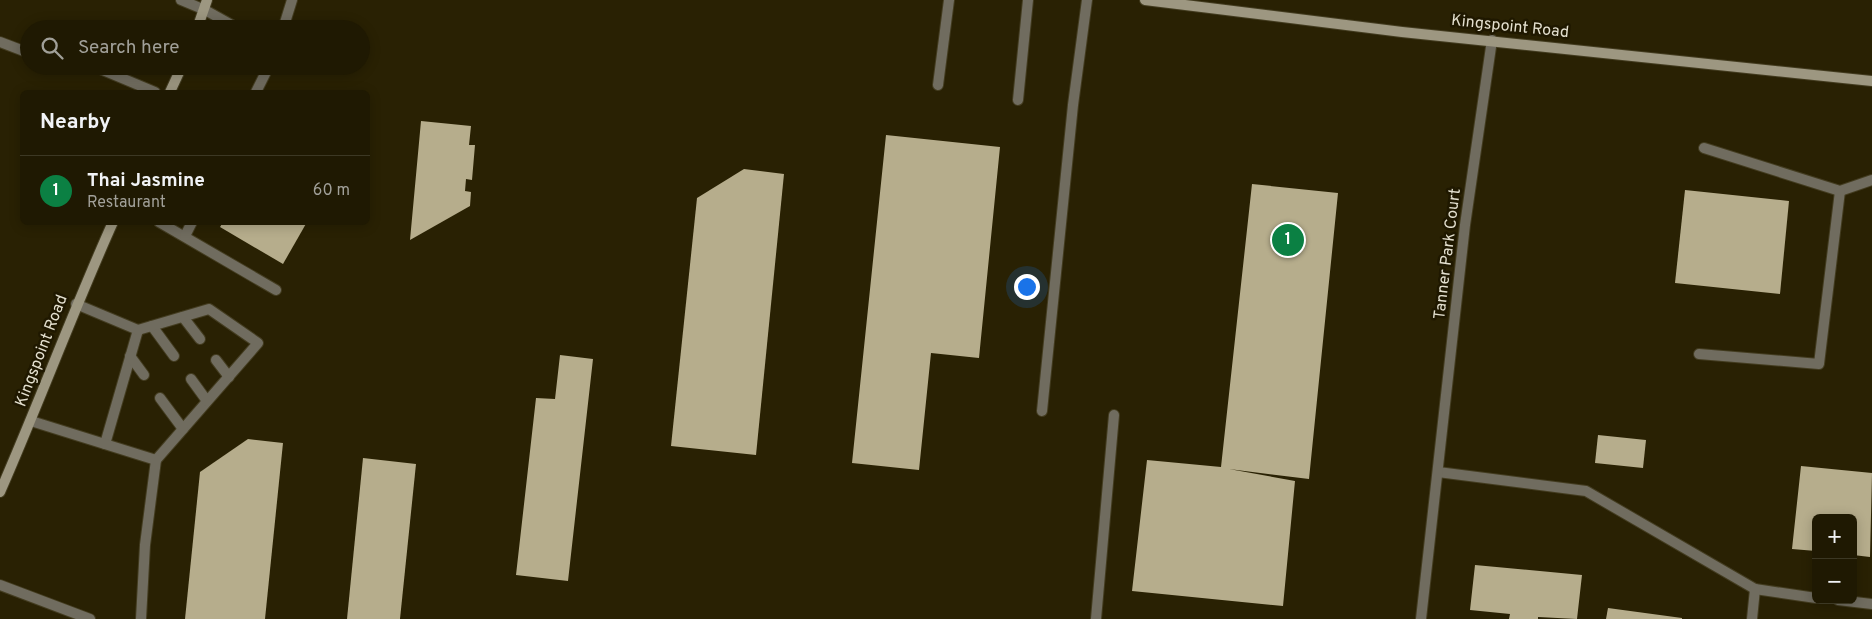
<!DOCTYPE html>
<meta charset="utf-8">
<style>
body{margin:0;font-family:Overpass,sans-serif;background:#2c2611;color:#f1f3f6}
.controls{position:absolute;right:15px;bottom:15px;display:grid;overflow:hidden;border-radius:8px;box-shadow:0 2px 12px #0003}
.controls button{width:45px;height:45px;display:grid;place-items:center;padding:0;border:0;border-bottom:1px solid #3c3824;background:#1f1902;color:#f1f3f6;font:25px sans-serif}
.you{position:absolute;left:1026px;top:286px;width:18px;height:18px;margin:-12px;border:4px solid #fff;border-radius:50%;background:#1a73e8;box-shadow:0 0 0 8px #1a73e833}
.badge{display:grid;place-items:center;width:32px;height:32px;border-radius:50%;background:#0b8043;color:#fff;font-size:16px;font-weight:700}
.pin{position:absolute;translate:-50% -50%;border:2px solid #fff;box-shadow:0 1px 5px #0006}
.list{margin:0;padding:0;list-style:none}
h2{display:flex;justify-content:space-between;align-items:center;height:65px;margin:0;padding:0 20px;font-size:21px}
h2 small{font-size:16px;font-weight:400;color:#a1a099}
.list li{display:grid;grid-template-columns:32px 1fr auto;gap:15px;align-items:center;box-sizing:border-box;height:70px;padding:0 20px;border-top:1px solid #3c3824}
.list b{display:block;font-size:19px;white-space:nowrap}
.list p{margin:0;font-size:16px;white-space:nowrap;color:#a1a099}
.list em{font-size:16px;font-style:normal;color:#a1a099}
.icon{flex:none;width:28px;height:28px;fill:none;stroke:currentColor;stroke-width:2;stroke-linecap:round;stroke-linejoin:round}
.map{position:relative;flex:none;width:1872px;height:619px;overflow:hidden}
.search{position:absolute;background:#1f1902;box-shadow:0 2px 12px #0003;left:20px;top:20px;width:350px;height:55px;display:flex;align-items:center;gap:12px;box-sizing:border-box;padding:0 18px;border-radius:28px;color:#a1a099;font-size:19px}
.panel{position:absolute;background:#1f1902;box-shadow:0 2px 12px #0003;left:20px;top:90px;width:350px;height:135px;border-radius:8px}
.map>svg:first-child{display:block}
</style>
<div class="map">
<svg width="1872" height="619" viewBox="0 0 1872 619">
<rect width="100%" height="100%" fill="#292103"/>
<g fill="#b6ad8c">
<polygon points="421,121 471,126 469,145 475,145 472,180 466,179 465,191 471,192 470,206 410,240"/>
<polygon points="886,135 1000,147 979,358 931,353 919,470 852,463"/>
<polygon points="744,169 784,174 756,455 671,446 697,198"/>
<polygon points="1252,184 1338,193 1309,479 1229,469 1295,481 1283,606 1132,591 1147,460 1221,467"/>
<polygon points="1685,190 1789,201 1780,294 1675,283"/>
<polygon points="223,222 307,222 283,264 220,227"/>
<polygon points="560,355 593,359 568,581 516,575 536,398 555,399"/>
<polygon points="1598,435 1646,440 1643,468 1595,463"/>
<polygon points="248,439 283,443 265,619 185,619 200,472"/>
<polygon points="363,458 416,464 400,619 347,619"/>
<polygon points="1801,466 1872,473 1870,557 1853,555 1853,518 1816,518 1816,551 1792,549"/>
<polygon points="1475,565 1582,575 1577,619 1538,617 1538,619 1509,619 1510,614 1470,610"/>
<polygon points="1608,608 1682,618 1682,619 1606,619"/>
</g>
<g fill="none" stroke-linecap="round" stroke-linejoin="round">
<g stroke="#433c20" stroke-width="12">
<g id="lane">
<polyline points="181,0 205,10 239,29"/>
<polyline points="283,29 292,0"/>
<polyline points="0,42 29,53"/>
<polyline points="93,66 155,92"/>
<polyline points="938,85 949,0"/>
<polyline points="256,92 269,66"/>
<polyline points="1018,100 1028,0"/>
<polyline points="1704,148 1840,191 1872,180"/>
<polyline points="159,222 276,290"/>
<polyline points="185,236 192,222"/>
<polyline points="76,304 138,330 105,444"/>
<polyline points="183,317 200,339"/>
<polyline points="152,326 174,356"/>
<polyline points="138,330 209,309 258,343 156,460"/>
<polyline points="1699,354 1819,364 1840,191"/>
<polyline points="130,356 144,375"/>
<polyline points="216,360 229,377"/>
<polyline points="191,379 207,401"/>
<polyline points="160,398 183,429"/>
<polyline points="1042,411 1073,105 1087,0"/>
<polyline points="31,421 156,460 145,545 141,619"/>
<polyline points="1438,472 1586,491 1755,589 1816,598"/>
<polyline points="0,585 90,619"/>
<polyline points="1838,600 1872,604"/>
<polyline points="1096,619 1114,415"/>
<polyline points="1752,619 1755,589"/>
</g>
</g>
<g stroke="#433c20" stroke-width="12">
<polyline id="street" points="1421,619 1465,225 1492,40"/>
</g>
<g stroke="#433c20" stroke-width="12">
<g id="secondary">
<polyline points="1145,0 1402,32 1872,81"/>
<polyline points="197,29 207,0"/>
<polyline points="170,92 182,66"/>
<path d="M0,492C39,403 73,311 113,222"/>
</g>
</g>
<use href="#lane" stroke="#706c5f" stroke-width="10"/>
<use href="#street" stroke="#706c5f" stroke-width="10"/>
<use href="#secondary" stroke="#9d9781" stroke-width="10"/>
</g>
<g text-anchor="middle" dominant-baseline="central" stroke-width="5" stroke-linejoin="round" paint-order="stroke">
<g font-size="16" fill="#e4e0cf" stroke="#1f1800">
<text transform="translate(1510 27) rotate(6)">Kingspoint Road</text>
<text transform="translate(1448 254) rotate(-83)">Tanner Park Court</text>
<text transform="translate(42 351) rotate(-69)">Kingspoint Road</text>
</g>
</g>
</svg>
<div class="controls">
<button>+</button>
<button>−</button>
</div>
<div class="you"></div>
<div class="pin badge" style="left:1288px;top:240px">1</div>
<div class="search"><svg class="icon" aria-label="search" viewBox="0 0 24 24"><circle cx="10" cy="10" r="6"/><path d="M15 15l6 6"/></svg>Search here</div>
<section class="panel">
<h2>Nearby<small></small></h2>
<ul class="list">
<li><span class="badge">1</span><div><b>Thai Jasmine</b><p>Restaurant</p></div><em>60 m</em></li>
</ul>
</section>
</div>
